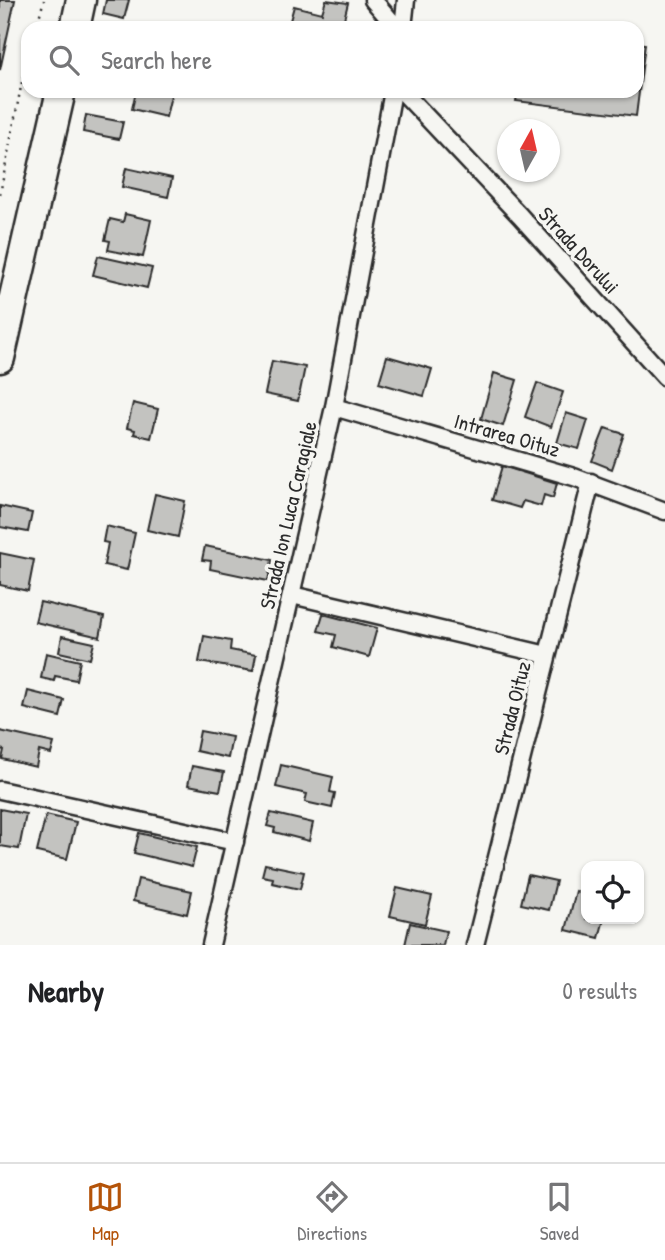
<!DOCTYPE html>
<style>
body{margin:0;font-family:"Patrick Hand",sans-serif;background:#f2f2f2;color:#202124}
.controls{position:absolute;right:21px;bottom:21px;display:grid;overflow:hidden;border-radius:14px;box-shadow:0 2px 5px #0004}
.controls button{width:63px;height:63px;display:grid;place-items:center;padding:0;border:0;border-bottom:2px solid #e0e0e0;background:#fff;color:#202124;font:35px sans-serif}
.compass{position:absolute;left:497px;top:119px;width:63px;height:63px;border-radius:50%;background:#fff;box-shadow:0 2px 5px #0004;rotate:8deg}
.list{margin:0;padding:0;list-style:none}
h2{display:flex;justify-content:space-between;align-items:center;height:91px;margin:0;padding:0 28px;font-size:30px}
h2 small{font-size:23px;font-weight:400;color:#757577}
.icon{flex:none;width:38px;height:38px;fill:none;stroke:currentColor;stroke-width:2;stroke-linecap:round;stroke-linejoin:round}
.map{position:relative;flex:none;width:665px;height:945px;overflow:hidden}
.search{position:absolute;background:#fff;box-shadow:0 2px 5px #0004;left:21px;right:21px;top:21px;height:77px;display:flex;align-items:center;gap:18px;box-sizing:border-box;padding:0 24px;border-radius:21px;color:#757577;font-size:26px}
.sheet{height:217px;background:#fff}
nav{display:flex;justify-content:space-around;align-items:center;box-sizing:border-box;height:98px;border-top:2px solid #e0e0e0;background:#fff;font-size:19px;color:#757577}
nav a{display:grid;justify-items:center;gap:4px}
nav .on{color:#b45309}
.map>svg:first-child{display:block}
</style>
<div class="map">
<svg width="665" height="945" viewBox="0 0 665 945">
<rect width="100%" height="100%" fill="#f6f6f2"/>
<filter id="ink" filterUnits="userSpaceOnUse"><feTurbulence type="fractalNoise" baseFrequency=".0143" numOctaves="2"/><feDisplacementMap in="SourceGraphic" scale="14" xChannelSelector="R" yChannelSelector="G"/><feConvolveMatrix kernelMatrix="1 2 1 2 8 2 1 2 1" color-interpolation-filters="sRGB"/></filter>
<g filter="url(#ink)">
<g fill="#c3c3c0" stroke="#2b2b2b" stroke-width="2">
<polygon points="0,0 15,0 0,70"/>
<polygon points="106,0 129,0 124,19 103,14"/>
<polygon points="326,0 348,3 344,19 372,28 288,28 294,6 322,13"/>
<polygon points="637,43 645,44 636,116 516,101 518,91 637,91"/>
<polygon points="136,91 172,91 166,117 132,109"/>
<polygon points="86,115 123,122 119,139 83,132"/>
<polygon points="126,168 172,178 168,197 122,187"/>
<polygon points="125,214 151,220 143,257 108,250 110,241 105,240 110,219 123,222"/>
<polygon points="98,256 152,268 147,288 93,275"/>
<polygon points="387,356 432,369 424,396 379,383"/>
<polygon points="272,361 305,367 298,401 265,394"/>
<polygon points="494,373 517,380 503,426 481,419"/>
<polygon points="537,383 563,392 551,427 525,417"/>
<polygon points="133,403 158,409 151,438 134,434 135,430 127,428"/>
<polygon points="566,413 588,420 579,449 557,443"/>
<polygon points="605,428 624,434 612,469 592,461"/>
<polygon points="502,466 557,483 553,498 544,495 541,506 523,501 520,508 492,500"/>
<polygon points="155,494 185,501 178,537 147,530"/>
<polygon points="0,506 32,513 28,532 0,527"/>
<polygon points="106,526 135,533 127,570 104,565 108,543 103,542"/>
<polygon points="205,546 272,560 268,581 210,569 211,561 202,560"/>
<polygon points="0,553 34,560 28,591 0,585"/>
<polygon points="40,602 104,617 100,637 35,622"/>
<polygon points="323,614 377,628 369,657 333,647 336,635 318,631"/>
<polygon points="62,636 94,643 90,659 59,652"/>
<polygon points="204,636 231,641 230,650 256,655 253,671 199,662"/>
<polygon points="46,653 80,661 76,680 55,676 54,681 41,678"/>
<polygon points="28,691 64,700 60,717 24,708"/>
<polygon points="0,731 54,743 51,754 39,751 36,767 2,759 4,750 0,749"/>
<polygon points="200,731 232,737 228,758 196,751"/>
<polygon points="281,765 333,777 330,792 335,793 332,808 305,802 307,794 276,787"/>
<polygon points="192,766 224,772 220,791 188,785"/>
<polygon points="0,809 26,814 19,849 0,846"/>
<polygon points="271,813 313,823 309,841 274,832 275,828 267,826"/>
<polygon points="46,815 76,822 67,859 37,852"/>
<polygon points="139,833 197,847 192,867 134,853"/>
<polygon points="265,864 304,872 300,889 272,883 273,878 262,876"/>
<polygon points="528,875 556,881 549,910 521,904"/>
<polygon points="138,879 192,891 187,914 133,901"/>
<polygon points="397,888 432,896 425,924 390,916"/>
<polygon points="576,891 586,893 586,919 604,919 599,938 566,930"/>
<polygon points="410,923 446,931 443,945 405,945"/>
</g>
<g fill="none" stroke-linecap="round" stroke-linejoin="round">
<g stroke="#2b2b2b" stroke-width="21">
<g id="minor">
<polyline points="373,0 397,28"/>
<polyline points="403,28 406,0"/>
<polyline points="402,91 520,216 665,377"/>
<polyline points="334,407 574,477 665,511"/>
<polyline points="292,595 547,655"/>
<polyline points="0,790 235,842"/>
<polyline points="211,945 334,407 393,91"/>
<polyline points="475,945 591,482"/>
</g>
</g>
<g stroke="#2b2b2b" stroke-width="33">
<g id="trunk">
<polyline points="75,28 81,0"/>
<polyline points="0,358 61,91"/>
</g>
</g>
<g stroke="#2b2b2b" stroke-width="2.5" stroke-dasharray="2 5" stroke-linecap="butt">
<polyline points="36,28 44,0"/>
<polyline points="0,194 28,51"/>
</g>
<use href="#minor" stroke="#f6f6f2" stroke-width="16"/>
<use href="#trunk" stroke="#f6f6f2" stroke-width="28"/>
</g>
</g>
<g text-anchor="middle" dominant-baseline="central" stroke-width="7" stroke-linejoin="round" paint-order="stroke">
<g font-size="21" fill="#2b2b2b" stroke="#f6f6f2">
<text transform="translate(579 250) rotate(48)">Strada Dorului</text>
<text transform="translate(507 435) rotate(16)">Intrarea Oituz</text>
<text transform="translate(288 515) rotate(-77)">Strada Ion Luca Caragiale</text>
<text transform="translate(512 708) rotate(-76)">Strada Oituz</text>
</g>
</g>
</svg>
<div class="controls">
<button><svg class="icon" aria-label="locate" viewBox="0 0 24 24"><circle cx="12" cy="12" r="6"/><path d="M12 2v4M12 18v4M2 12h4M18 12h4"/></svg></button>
</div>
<svg class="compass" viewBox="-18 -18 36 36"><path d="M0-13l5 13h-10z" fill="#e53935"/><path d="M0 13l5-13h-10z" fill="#757577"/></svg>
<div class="search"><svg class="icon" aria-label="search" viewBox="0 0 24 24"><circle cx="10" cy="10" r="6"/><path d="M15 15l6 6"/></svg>Search here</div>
</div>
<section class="sheet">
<h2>Nearby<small>0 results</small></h2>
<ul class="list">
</ul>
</section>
<nav>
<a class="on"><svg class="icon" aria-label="map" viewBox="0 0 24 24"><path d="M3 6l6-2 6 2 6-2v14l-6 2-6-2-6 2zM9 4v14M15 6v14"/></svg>Map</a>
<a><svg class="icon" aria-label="directions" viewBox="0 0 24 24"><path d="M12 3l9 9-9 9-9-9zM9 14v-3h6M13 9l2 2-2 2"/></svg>Directions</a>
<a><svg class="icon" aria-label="saved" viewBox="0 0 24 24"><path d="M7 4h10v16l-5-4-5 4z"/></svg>Saved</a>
</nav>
